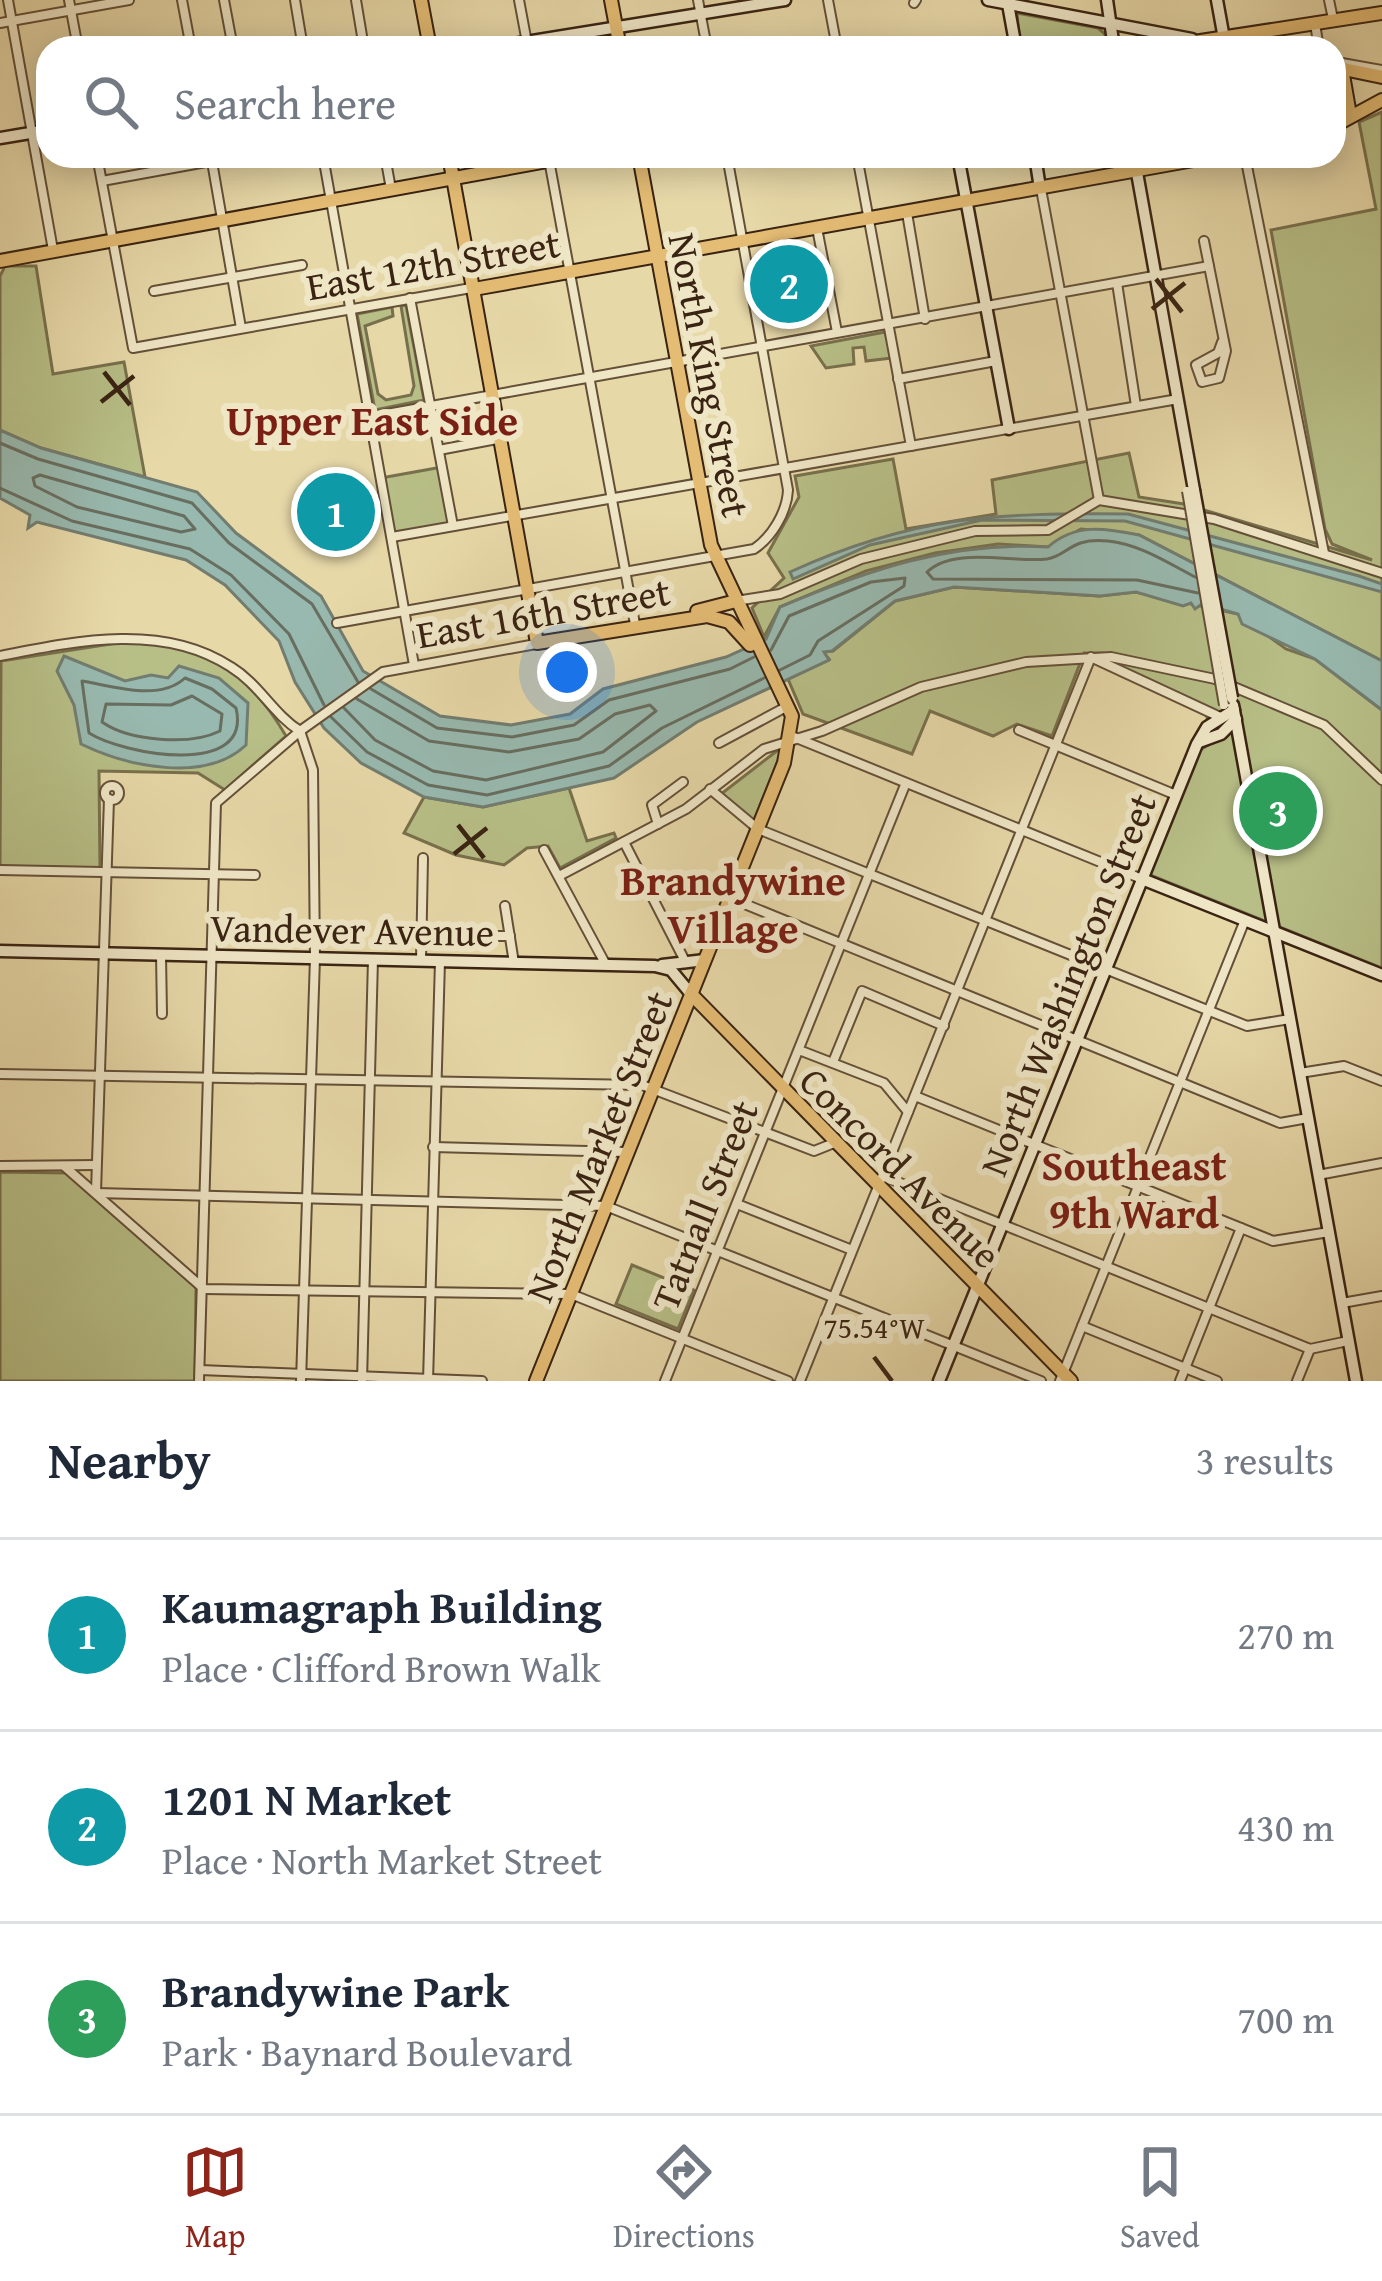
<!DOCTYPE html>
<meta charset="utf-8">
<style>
body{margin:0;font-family:"Gentium Book Plus",serif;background:#f6f6f7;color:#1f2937}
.you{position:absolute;left:567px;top:672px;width:42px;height:42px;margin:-30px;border:9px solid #fff;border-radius:50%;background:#1a73e8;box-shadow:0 0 0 18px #1a73e833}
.badge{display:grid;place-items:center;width:78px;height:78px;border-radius:50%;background:#8f2418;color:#fff;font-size:39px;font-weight:700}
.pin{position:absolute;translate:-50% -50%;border:6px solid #fff;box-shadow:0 3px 12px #0006}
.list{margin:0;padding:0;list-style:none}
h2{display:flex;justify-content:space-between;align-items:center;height:156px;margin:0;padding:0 48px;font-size:51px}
h2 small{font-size:39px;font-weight:400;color:#747a83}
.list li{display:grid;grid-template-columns:78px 1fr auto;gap:36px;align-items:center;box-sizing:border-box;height:192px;padding:0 48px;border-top:3px solid #e0e1e3}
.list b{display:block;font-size:45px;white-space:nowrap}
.list p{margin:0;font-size:39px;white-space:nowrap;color:#747a83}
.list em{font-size:39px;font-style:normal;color:#747a83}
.icon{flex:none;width:66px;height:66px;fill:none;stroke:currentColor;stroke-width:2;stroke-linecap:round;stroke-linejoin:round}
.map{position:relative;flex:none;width:1382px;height:1381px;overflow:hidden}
.search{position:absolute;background:#fff;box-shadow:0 6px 30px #0003;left:36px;right:36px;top:36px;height:132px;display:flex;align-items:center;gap:30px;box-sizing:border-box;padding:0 42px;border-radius:36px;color:#747a83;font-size:45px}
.sheet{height:732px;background:#fff}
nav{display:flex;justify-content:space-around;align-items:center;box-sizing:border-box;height:168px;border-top:3px solid #e0e1e3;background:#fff;font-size:33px;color:#747a83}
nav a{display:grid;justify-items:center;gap:6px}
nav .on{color:#8f2418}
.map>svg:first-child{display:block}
</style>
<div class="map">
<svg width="1382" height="1381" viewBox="0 0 1382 1381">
<rect width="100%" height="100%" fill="#e7d8a8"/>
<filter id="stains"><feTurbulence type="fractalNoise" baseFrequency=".00167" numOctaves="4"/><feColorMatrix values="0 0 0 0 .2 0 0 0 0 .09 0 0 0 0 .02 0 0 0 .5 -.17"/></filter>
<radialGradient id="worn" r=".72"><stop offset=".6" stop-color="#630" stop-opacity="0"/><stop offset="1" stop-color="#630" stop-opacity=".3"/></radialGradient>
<g fill="#b7be86" stroke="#78704c" stroke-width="3">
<polygon points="1017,13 1098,28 1105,34 1107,48 1020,48"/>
<polygon points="1382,112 1382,661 1139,535 1081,529 1048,547 998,544 935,553 866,571 780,607 764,637 752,608 784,578 768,553 799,497 795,476 893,459 906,529 996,514 992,480 1129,453 1139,497 1184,504 1372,560 1332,544 1325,529 1271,230 1376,209 1359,122"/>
<polygon points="5,266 36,266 53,374 124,362 145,477 41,448 0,430 0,276"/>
<polygon points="406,305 424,400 375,410 357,314 392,307 393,316 365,326 378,394 386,400 411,395 414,386 401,306"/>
<polygon points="885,332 892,358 866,361 864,347 853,348 854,364 826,368 811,346"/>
<polygon points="442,467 453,527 392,537 381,478"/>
<polygon points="954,587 1099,596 1136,592 1238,614 1286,649 1315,659 1382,710 1382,968 1150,875 1200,750 1210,744 1206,708 1104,663 1102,653 1084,653 1052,736 1017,724 993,736 930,711 912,754 803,714 788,679 829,659 823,652 833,651 895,601"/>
<path d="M143,639C215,655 248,671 286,736L225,790L198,773L99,771L100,868L0,866L1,661Z"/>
<polygon points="778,750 781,753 753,823 721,794"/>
<polygon points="569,788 587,841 614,833 616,838 560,868 548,846 527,848 504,865 456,855 404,833 424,797 483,807"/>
<polygon points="0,1172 68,1173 196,1287 195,1381 0,1381"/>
<polygon points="632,1265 694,1290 678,1329 616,1304"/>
</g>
<g fill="#98b9af" stroke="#727d70" stroke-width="3">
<path d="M0,430L41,448L197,492L236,533L321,596L363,671L440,716L511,725L570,714L603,689L726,657L766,639L780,607C868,570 952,541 1048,547C1075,523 1105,528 1139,535L1382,661V710L1315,659L1242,624L1238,614L1202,604L1195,609L1191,603L1183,606L1136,592L1100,596L954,587L895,601L832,651L824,652L829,660L697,722L614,778L483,807L424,797L361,763L324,728L295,682L279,641L225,585L186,560L37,522L28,528L30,515L0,498Z"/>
<path d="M1128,514L1359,576L1382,584V592L1125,521L982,520L870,545L793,579L790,572C915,515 994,513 1128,514Z"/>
<path d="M64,656L125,681L151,675L168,678L179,666L219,678L248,703L246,745C205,784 126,766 81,744L74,705L57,671Z"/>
</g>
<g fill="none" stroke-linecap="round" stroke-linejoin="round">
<g stroke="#686e60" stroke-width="3">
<polyline points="0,443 38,459 192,503 229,543 312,604 358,682"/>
<polygon points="40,475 184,516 195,529 181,532 77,507 35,486 33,478"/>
<polyline points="0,488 72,521 190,549 231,575 289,634 324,705"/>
<path d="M1195,577C1168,563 1139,544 1108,541C1070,537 1068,556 1047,559C1012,563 954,546 927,572L933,579L1137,580L1198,593"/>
<polyline points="771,650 789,616 871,582 905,578 904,586 818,641 810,655 780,670"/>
<path d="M185,678L212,689L236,708C253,779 122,754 89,733L82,681C113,686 159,702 185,678Z"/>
<polyline points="371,689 437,728 512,737 574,725 609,700 730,669 754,657"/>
<path d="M192,696L222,714L220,731C190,746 129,741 102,722L106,704L171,705Z"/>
<polyline points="344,708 375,740 433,771 486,780 603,752 656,711 650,705 615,714 579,739 509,752 429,741 357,699"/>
<polyline points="331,717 367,752 428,785 487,795 609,766 662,728 764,678"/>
</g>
<g stroke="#645038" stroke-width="12">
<g id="street">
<polyline points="8,0 53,250"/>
<polyline points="69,0 78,48"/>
<polyline points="182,0 191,48"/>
<polyline points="224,0 233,48"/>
<polyline points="295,0 303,48"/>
<polyline points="356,0 364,48"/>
<polyline points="519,0 528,48"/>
<polyline points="698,0 707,48"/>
<polyline points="828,0 837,48"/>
<polyline points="1329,0 1333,19"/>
<polyline points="914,3 916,0"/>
<polyline points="0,23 129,0"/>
<polyline points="1315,24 1319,48"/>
<polyline points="1342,63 1382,70"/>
<polyline points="97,156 133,348 471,288"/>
<polyline points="211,156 241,328"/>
<polyline points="323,156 414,665"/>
<polyline points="385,156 391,189"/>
<polyline points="857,156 911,446"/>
<polyline points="1245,156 1324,553"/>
<polyline points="549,160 635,624"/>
<polyline points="102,181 239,156"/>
<polyline points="1041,189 1099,500"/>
<polyline points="907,213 925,319"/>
<polyline points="817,228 837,332"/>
<polyline points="1204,241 1226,351 1219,378 1202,382 1196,365 1218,353 1222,342"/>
<polyline points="1117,283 1136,406"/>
<polyline points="154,291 302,265"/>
<polyline points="410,298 453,526"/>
<polyline points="898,379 996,361"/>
<polyline points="370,417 1209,266"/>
<polyline points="439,450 502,438"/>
<polyline points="392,537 1178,399"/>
<polyline points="736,601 780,594 861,559 975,531 1048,530 1099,500 1214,519 1382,573"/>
<path d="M337,623L754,549C772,537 787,512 788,490L727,156"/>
<path d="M0,656C75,641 163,622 231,667C259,684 273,714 300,731"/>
<polyline points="1093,658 1220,717"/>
<polyline points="1019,730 1176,795"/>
<polyline points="300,731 313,770 315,958 301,1381"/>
<polyline points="794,737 1142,879"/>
<polyline points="719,743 786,707"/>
<circle cx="112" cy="793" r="7"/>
<polyline points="710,789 758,829 1247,1026 1290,1019"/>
<polyline points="658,824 652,805 683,782"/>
<polyline points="624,842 686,963"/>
<polyline points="544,850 606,965"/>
<polyline points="0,870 255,875"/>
<polyline points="559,876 686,809 764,749 822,731 921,687 1026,662 1111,657 1215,679 1324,725 1382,780"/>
<polyline points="730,898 1280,1123 1308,1118"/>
<polyline points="505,906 514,963"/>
<polyline points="422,936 510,936"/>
<polyline points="161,955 162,1014"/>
<polyline points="421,960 423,858"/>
<polyline points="799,1050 884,1083 908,1112"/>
<polyline points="833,1062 862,991 944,1026"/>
<polyline points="1300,1073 1344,1066 1382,1081"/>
<polyline points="0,1074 642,1085 814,1151 834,1143"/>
<polyline points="915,1096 1273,1241 1329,1232"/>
<polyline points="433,1147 627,1152"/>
<polyline points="0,1166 96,1165"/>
<polyline points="64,1166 204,1289 571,1294 788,1381"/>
<polyline points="1318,1175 1382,1163"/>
<polyline points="883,1176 1310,1349 1348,1341"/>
<polyline points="96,1192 109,799"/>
<polyline points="96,1193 606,1206 1041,1381"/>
<polyline points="737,1204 852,1250"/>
<polyline points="1342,1303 1382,1296"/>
<polyline points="1082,1326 1217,1381"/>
<polyline points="200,1370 482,1381"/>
<polyline points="199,1381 216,803 300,731 383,672 536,644"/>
<polyline points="362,1381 373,959"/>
<polyline points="428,1381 440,961"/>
<polyline points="665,1381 905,785"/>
<polyline points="800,1381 1091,657"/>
<polyline points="1060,1381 1245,920"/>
<polyline points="1180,1381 1241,1228"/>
<polyline points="1297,1381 1310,1349"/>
</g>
</g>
<g stroke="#392312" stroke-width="15">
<g id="secondary">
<polyline points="988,0 1192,39"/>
<polyline points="1107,0 1114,48"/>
<polyline points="1217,0 1225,44"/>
<polyline points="1008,4 1016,48"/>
<polyline points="489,48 785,0"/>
<polyline points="0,138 48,130"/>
<polyline points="958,156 1009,429"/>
<polyline points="1035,156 1040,188"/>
<polyline points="1134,156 1194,490"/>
<polyline points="1233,705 1356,1381"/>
<polyline points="1199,742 1221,734 1236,719"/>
<polyline points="1142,879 1382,975"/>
<polyline points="0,951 655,966 671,970 691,994"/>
<polyline points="662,965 705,960"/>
<polyline points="939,1381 1197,744 1207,727 1234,710"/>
</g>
</g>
<g stroke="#392312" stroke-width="16">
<g id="primary">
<polyline points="421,0 430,48"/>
<polyline points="611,0 620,48"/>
<polyline points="1214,43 1240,48"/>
<polyline points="1155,48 1382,13"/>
<polyline points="1334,67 1382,77"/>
<polyline points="1342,69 1350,115"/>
<polyline points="1334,126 1382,100"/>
<polyline points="449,156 537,643 707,616 729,622 750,645"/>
<polyline points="0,261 575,156"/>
<polyline points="474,289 1216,156"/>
<polyline points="697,611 736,601"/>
<polyline points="691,994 1071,1381"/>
<polyline points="536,1381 784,763 792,716 711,545 639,156"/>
</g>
</g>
<use href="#street" stroke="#efe6c6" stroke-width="8"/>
<use href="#secondary" stroke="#efe6c6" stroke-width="10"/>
<use href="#primary" stroke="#e4bc74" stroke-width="12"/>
<g stroke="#645038" stroke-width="12" stroke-linecap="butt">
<polyline id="street-bridge" points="1187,491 1224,705"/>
</g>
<g stroke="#392312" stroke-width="15" stroke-linecap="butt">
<polyline id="secondary-bridge" points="1194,490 1232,698"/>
</g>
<use href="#street-bridge" stroke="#efe6c6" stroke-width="8"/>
<use href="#secondary-bridge" stroke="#efe6c6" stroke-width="10"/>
</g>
<path fill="none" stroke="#392312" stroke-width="4.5" d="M1156,279L1182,312M1152,309L1185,283M104,372L130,405M101,402L134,376M458,825L484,858M454,854L487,828M874,1357L892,1381"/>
<g text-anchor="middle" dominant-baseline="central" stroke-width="12" stroke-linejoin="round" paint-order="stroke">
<g font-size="39" fill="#392312" stroke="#efe6c6">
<text transform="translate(433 264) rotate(-10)">East 12th Street</text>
<text transform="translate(710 375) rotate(79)">North King Street</text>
<text transform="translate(543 612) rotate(-10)">East 16th Street</text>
<text transform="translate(352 929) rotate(1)">Vandever Avenue</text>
<text transform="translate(1067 984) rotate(-68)">North Washington Street</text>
<text transform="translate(598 1146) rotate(-68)">North Market Street</text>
<text transform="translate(901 1167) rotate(45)">Concord Avenue</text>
<text transform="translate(704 1205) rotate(-68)">Tatnall Street</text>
</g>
<g font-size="42" font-weight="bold" fill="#7a1f14" stroke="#efe6c6">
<text x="372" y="419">Upper East Side</text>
<text x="733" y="879">Brandywine<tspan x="733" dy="48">Village</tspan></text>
<text x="1134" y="1164">Southeast<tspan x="1134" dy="48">9th Ward</tspan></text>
</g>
</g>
<g font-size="30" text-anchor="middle" fill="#392312" stroke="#efe6c6" stroke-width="12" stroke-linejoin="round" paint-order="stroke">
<text x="874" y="1338">75.54°W</text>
</g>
<rect width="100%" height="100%" filter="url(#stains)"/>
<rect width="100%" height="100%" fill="url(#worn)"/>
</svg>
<div class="you"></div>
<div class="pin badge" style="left:336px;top:512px;background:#0f9aa8">1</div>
<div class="pin badge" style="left:789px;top:284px;background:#0f9aa8">2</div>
<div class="pin badge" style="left:1278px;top:811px;background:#2e9e5b">3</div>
<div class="search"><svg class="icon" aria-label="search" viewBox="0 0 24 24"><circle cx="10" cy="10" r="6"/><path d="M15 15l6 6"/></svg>Search here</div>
</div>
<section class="sheet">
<h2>Nearby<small>3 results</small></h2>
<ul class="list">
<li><span class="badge" style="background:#0f9aa8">1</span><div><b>Kaumagraph Building</b><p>Place · Clifford Brown Walk</p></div><em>270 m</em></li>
<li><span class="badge" style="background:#0f9aa8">2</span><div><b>1201 N Market</b><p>Place · North Market Street</p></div><em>430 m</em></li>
<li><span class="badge" style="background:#2e9e5b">3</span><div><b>Brandywine Park</b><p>Park · Baynard Boulevard</p></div><em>700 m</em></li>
</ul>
</section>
<nav>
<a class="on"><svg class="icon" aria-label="map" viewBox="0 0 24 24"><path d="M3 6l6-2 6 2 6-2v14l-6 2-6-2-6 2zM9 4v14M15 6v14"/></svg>Map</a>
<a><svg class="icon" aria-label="directions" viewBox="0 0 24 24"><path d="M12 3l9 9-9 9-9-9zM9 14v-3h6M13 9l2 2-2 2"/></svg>Directions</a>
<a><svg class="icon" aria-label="saved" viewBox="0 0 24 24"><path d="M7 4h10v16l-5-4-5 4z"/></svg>Saved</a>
</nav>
